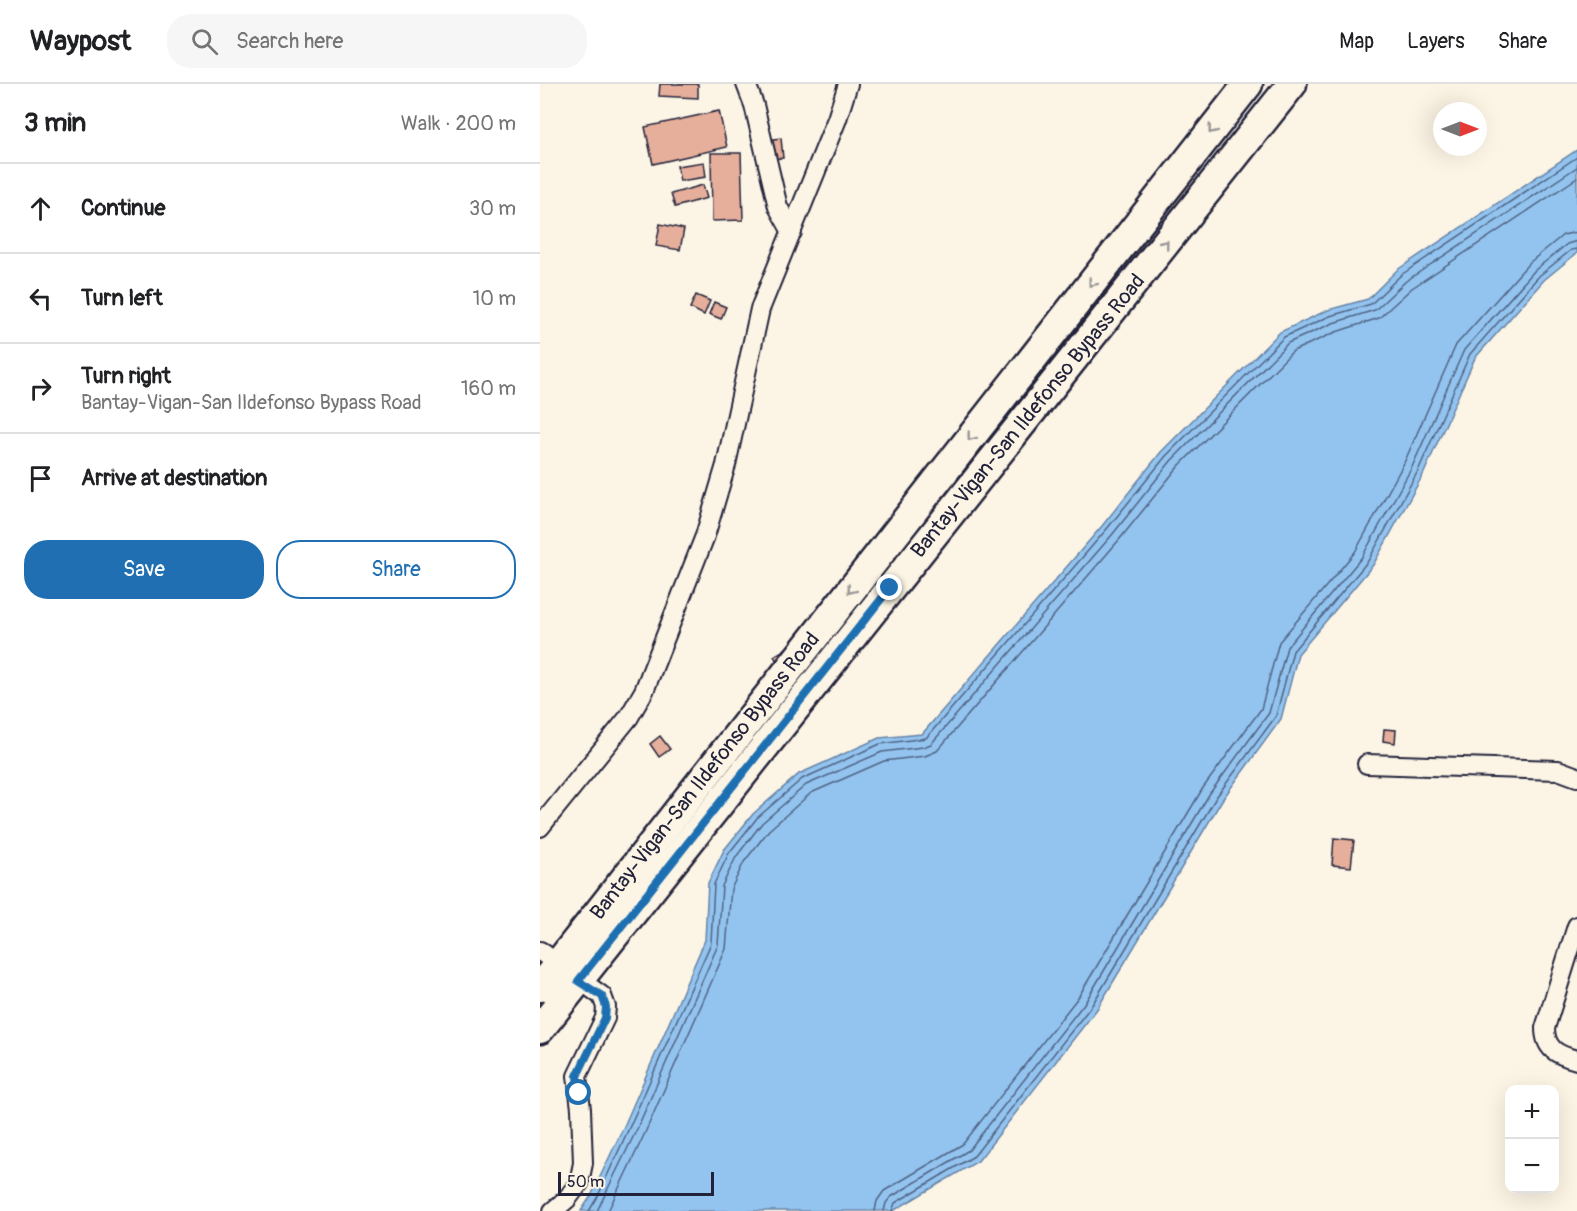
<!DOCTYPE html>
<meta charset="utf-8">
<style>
body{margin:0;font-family:Pangolin,sans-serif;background:#f6f6f6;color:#202124}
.controls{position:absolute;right:18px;bottom:18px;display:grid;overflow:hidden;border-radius:12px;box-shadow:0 6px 24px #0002}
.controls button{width:54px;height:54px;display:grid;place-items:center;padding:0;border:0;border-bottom:2px solid #e0e0e0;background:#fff;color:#202124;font:30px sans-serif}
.compass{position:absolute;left:893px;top:18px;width:54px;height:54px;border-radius:50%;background:#fff;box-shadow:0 6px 24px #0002;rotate:90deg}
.scale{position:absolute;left:18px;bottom:15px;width:156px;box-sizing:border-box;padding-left:6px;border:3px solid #22223b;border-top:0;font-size:16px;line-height:21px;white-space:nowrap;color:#22223b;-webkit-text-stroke:4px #fcf5e5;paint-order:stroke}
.stop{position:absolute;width:18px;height:18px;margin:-14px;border:4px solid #1f6fb2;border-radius:50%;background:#fff}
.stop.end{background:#1f6fb2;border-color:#fff;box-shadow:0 2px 6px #0008}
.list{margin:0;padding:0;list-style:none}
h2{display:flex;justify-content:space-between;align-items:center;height:78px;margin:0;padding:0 24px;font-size:26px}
h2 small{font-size:20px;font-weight:400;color:#757577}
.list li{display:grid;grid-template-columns:39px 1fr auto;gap:18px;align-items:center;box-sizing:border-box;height:90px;padding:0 24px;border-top:2px solid #e0e0e0}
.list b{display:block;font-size:22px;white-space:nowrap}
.list p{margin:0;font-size:20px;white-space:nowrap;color:#757577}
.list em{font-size:20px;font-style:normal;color:#757577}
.actions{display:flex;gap:12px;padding:18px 24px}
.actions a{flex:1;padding:14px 0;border:2px solid #1f6fb2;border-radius:24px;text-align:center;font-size:21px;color:#1f6fb2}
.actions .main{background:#1f6fb2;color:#fff}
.icon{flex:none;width:33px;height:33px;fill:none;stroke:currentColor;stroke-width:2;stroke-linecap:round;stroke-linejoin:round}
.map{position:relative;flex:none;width:1037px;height:1127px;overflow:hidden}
header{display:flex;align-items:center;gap:36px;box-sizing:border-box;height:84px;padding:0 30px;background:#fff;border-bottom:2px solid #e0e0e0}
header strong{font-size:28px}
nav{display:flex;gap:33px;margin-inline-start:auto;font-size:21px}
.search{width:420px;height:54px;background:#f6f6f6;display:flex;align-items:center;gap:15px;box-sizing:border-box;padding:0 21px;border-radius:24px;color:#757577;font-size:22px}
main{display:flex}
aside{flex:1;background:#fff}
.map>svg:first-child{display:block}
</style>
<header>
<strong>Waypost</strong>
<div class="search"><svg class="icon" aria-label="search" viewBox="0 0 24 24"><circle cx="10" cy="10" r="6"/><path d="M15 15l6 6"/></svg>Search here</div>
<nav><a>Map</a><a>Layers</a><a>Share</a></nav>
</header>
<main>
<aside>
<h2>3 min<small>Walk · 200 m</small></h2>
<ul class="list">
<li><svg class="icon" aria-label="ahead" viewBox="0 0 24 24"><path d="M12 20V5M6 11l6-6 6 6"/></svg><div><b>Continue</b></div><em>30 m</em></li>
<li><svg class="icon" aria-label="left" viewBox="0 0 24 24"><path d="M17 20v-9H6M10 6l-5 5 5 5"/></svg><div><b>Turn left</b></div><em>10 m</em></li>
<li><svg class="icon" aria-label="right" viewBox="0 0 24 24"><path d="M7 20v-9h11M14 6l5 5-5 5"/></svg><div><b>Turn right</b><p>Bantay-Vigan-San Ildefonso Bypass Road</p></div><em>160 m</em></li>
<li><svg class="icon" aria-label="arrive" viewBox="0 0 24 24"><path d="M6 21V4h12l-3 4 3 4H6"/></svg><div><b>Arrive at destination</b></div></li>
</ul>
<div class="actions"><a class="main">Save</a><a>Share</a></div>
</aside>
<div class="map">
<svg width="1037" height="1127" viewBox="0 0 1037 1127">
<rect width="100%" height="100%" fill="#fcf5e5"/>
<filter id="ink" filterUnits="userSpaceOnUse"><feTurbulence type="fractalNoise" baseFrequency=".0167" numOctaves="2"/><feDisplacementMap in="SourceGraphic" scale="12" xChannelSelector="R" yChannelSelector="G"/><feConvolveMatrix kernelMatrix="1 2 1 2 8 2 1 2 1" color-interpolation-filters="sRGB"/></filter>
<g filter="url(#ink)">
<polygon fill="#93c4ef" stroke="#6683a7" stroke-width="1.5" points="1037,66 1037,169 1004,196 935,274 884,389 833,481 758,570 741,635 682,716 557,925 438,1077 353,1127 41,1127 51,1112 85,1040 165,856 168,799 184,766 213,730 259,690 339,654 382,650 562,442 621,368 740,248 788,226 828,215 857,186"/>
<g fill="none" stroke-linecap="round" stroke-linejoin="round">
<g stroke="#4f6383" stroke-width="1.5">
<polyline points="49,1127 57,1114 90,1042 171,859 174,800 189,769 217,734 262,695 340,660 386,654 566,446 626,372 744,253 790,232 831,220 861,191 1037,73"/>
<polyline points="57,1127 97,1045 178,861 182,802 196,773 222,739 266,701 342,668 383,663 391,660 572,451 631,377 748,259 793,239 835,226 866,197 1037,83"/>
<polyline points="68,1127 105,1049 186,865 191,805 204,778 229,746 271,709 344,677 385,672 397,667 579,456 638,383 753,267 796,248 839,234 872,204 1037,94"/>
<polyline points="335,1127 337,1117 344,1107 423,1060 539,912 663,704 721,625 739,558 815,468 864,379 916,261 989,179 1023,151 1037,148"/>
<polyline points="344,1127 346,1119 351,1113 429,1066 546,917 670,709 729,629 747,563 822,473 872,383 924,266 995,186 1027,160 1037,157"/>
<polyline points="352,1127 355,1119 434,1072 552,921 677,712 736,632 753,567 828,477 878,387 930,270 999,192 1031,166 1037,165"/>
</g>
</g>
<g fill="#e6af9b" stroke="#22223b" stroke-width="1.5">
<polygon points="120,0 158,0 158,14 119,12"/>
<polygon points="179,27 187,63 113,80 105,43"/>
<polygon points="241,54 243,74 228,75 227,56"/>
<polygon points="171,69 201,69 203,136 172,137"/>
<polygon points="164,78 166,93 140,97 137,82"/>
<polygon points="163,101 167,114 135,123 131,110"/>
<polygon points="120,140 144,145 140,166 116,162"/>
<polygon points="156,211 170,217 164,231 150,224"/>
<polygon points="174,218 186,223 181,235 169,230"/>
<polygon points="247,564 253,575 240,583 234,572"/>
<polygon points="844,645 856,646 855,659 843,657"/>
<polygon points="120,652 130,665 119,673 110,660"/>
<polygon points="794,754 814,756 811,783 792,781"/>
</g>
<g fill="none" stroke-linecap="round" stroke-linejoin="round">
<g stroke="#22223b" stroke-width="22">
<g id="minor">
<polyline points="206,0 214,21 238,123 252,148"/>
<polyline points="827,680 1018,686 1037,693"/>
<polyline points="0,743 89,633 104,607 165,452 186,381 220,225 297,35 308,0"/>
<path d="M1037,842L1005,944C1005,965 1017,971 1037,976"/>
<polyline points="0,867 62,912 66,923 65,934 37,992 41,1025 43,1079 39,1099 27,1115 13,1127"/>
</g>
</g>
<g stroke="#22223b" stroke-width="33">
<g id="primary">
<polyline points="0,903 708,0"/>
<polyline points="0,945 752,0"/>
</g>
</g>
<use href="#minor" stroke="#fcf5e5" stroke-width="18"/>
<use href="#primary" stroke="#fcf5e5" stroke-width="28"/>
</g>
<defs><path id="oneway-chevron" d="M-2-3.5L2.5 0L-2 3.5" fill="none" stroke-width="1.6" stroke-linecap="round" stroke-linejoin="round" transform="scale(1.5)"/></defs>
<g stroke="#9a9698">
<use href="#oneway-chevron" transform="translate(672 46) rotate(128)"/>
<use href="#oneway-chevron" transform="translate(625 160) rotate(-51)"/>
<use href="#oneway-chevron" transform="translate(552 199) rotate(128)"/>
<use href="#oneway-chevron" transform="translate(431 353) rotate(128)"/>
<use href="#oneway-chevron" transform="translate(311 506) rotate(128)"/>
</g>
</g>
<g fill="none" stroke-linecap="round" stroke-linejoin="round" filter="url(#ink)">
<polyline stroke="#1f6fb2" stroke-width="8" points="39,1009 37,992 65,934 66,923 62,912 38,897 350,504"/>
</g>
<g text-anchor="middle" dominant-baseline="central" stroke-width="5" stroke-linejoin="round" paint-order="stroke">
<g font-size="21" fill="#22223b" stroke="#fcf5e5">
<text transform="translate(488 332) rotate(-51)">Bantay-Vigan-San Ildefonso Bypass Road</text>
<text transform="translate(165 692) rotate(-52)">Bantay-Vigan-San Ildefonso Bypass Road</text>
</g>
</g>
</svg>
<div class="controls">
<button>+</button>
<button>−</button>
</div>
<svg class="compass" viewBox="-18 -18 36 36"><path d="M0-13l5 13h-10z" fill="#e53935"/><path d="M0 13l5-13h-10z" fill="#757577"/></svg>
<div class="scale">50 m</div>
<div class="stop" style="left:39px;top:1009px"></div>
<div class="stop end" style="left:350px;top:504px"></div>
</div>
</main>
